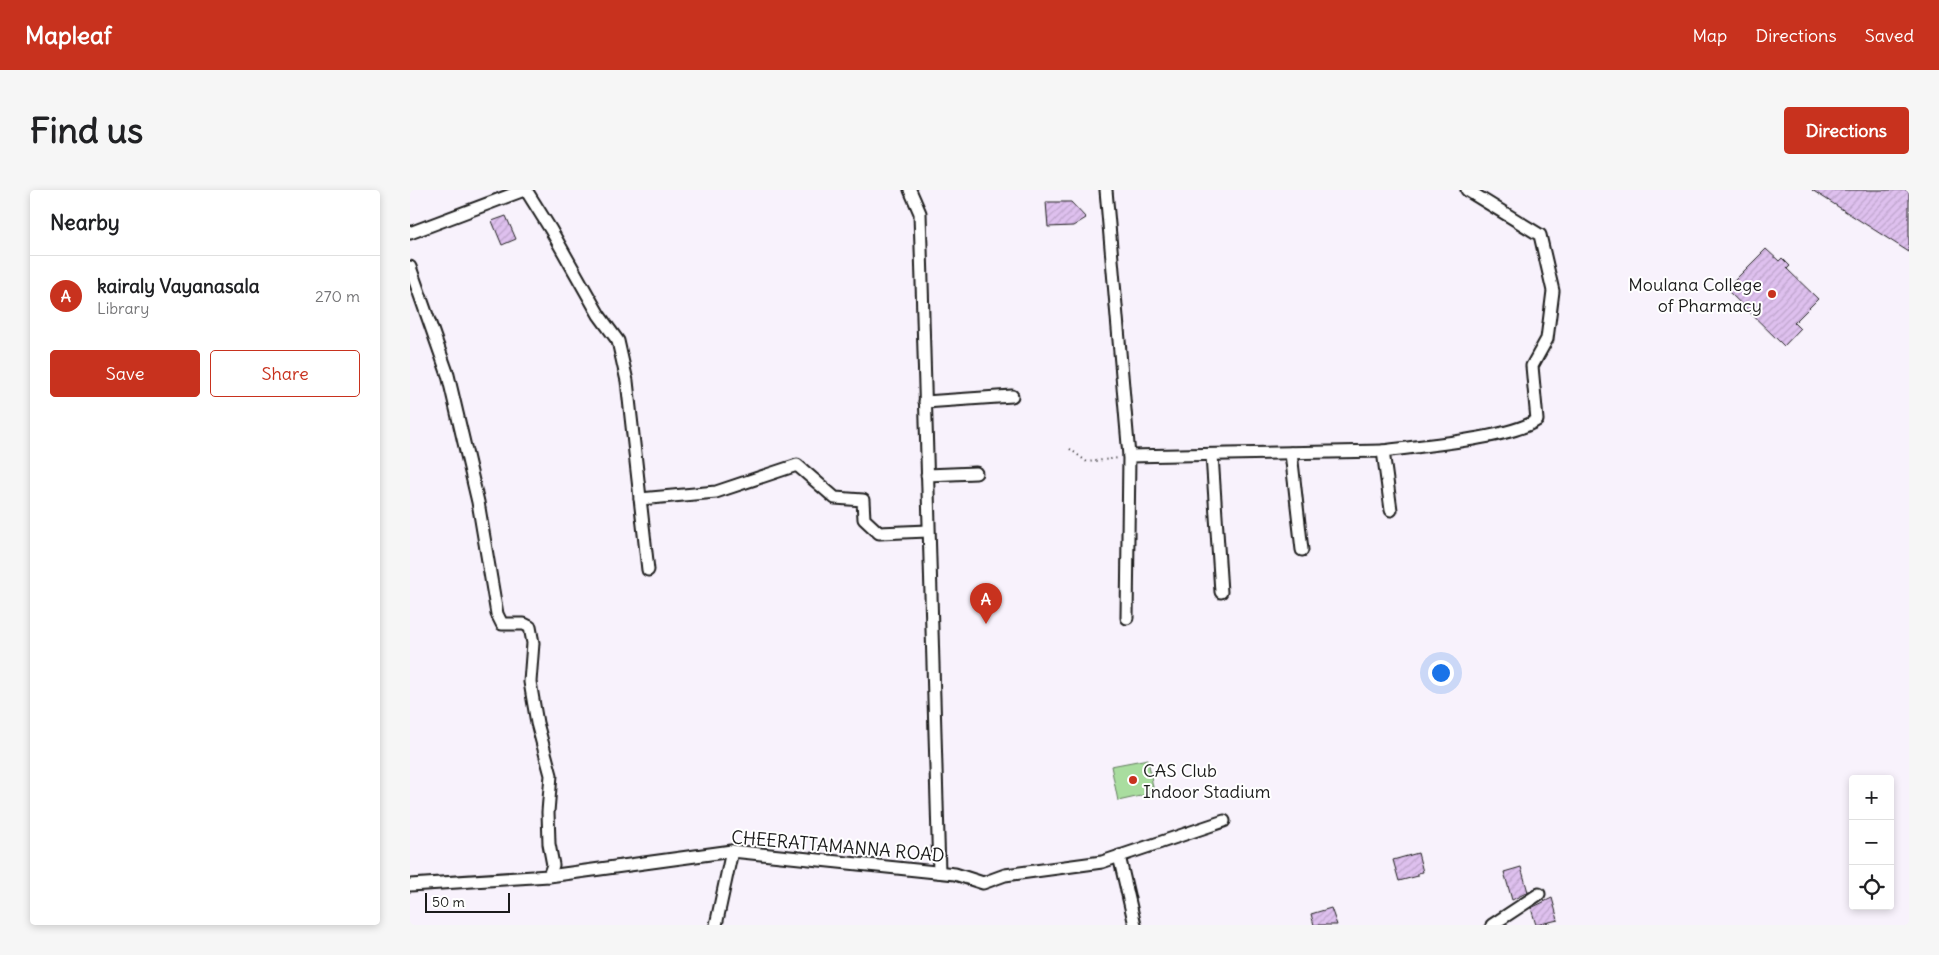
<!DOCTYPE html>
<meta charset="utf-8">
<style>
body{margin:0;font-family:Delius,sans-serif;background:#f6f6f6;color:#202124}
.controls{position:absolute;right:15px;bottom:15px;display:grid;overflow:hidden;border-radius:5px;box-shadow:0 2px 8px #0003}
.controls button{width:45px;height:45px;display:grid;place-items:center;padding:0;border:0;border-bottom:1px solid #e0e0e0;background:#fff;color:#202124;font:25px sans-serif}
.scale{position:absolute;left:15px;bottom:12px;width:85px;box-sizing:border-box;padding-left:5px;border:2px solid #1c1c1c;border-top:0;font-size:14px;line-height:18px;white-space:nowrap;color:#1c1c1c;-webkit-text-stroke:4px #fff;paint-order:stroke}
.you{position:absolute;left:1030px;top:482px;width:18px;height:18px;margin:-12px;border:4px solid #fff;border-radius:50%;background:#1a73e8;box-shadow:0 0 0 8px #1a73e833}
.badge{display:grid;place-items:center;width:32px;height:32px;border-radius:50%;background:#c8321e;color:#fff;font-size:16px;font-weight:700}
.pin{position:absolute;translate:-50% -41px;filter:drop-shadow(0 1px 2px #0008)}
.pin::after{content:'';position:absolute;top:26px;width:18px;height:15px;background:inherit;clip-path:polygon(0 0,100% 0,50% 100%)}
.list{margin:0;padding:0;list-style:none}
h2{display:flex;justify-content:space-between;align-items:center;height:65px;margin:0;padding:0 20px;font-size:21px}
h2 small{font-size:16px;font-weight:400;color:#757577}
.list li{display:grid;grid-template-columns:32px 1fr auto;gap:15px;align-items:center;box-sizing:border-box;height:80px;padding:0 20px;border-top:1px solid #e0e0e0}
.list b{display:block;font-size:19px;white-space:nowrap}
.list p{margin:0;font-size:16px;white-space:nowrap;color:#757577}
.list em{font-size:16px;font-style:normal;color:#757577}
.actions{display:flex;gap:10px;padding:15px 20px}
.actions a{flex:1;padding:11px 0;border:1px solid #c8321e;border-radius:5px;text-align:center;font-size:18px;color:#c8321e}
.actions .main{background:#c8321e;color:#fff}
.icon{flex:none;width:28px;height:28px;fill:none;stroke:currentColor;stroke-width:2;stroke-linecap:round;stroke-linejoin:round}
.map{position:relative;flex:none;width:1499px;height:735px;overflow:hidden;border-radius:5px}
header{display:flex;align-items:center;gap:30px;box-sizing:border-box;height:70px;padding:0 25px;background:#c8321e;color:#fff}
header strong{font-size:24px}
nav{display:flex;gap:28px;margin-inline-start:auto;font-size:18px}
.intro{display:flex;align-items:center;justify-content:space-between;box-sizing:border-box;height:120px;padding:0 30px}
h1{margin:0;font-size:35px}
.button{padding:12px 22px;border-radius:5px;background:#c8321e;color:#fff;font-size:18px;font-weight:700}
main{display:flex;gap:30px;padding:0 30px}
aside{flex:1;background:#fff;border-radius:5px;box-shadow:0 2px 8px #0003}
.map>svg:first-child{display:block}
</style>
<header>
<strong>Mapleaf</strong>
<nav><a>Map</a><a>Directions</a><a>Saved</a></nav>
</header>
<div class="intro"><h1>Find us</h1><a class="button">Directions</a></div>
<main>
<aside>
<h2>Nearby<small></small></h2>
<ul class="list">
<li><span class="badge">A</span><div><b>kairaly Vayanasala</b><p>Library</p></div><em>270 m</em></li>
</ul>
<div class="actions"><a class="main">Save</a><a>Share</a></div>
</aside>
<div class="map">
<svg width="1499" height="735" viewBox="0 0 1499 735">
<defs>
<pattern id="building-hatch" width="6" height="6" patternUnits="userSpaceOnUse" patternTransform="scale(1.25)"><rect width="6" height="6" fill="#dec0ee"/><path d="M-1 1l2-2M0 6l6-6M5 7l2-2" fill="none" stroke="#bea4cc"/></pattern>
</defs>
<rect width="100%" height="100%" fill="#f8f2fc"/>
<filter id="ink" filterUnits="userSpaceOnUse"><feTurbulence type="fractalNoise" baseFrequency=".02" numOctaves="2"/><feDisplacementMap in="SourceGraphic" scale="10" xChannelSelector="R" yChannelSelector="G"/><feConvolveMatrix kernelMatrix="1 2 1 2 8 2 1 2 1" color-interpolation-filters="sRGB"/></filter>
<g filter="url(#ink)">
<polygon fill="#a9dd9f" stroke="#627c5e" points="738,569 744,603 708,611 701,576"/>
<g fill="url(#building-hatch)" stroke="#1c1c1c">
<polygon points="1402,0 1499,0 1499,62"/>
<polygon points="636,12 661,12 676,28 663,36 638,37"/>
<polygon points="96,26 106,49 92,55 82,31"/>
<polygon points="1356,59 1369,71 1372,68 1380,76 1377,79 1408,109 1384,133 1390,139 1374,156 1316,99"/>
<polygon points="1008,663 1013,682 1008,683 1008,686 989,691 983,670"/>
<polygon points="1111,677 1118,702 1102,710 1094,682"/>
<polygon points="1142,708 1148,730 1126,735 1121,718"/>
<polygon points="921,718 927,735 904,735 901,724"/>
</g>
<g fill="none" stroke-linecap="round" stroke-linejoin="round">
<g stroke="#1c1c1c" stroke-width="15">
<g id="street">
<polyline points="116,0 141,40 189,125 208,151 217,191 238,380"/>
<polyline points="500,0 510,23 529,682"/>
<polyline points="696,0 719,266 973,261 981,320"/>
<polyline points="0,43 114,0"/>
<polyline points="0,77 38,185 68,312 87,424 92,434 114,434 120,437 123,453 120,492 127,533 141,585 138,622 139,654 143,675 139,686"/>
<polyline points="515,212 602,206"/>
<path d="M973,261C1009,256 1099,249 1127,230L1122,176L1137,149L1143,101L1130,45L1057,0"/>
<polyline points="881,263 892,360"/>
<polyline points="802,265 811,402"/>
<polyline points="517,285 566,283"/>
<polyline points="230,309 306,302 387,275 425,308 453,310 454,329 469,343 518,341"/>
<polyline points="717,428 719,266"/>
<polyline points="709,666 725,735"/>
<polyline points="0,695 139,686 322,661 545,684 573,693 595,685 692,672 814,631"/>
<polyline points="306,735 322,661"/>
<polyline points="1082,735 1129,704"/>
</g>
</g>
<polyline stroke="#1c1c1c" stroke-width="2" stroke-dasharray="1 4" stroke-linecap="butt" points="660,259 677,272 709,268"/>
<use href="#street" stroke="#fff" stroke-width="11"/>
</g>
</g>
<g fill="#c8321e" stroke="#fff" stroke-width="2">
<circle cx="1362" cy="104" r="5"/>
<circle cx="723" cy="590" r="5"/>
</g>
<g text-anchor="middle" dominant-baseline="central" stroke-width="4" stroke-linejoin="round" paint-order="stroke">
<g font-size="18" fill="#1c1c1c" stroke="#fff" text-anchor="end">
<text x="1352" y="94">Moulana College<tspan x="1352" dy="21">of Pharmacy</tspan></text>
<text x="733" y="580" text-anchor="start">CAS Club<tspan x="733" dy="21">Indoor Stadium</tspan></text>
</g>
<g font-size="18" fill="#1c1c1c" stroke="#fff">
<text transform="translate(428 656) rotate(5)">CHEERATTAMANNA ROAD</text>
</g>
</g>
</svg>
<div class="controls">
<button>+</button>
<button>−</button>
<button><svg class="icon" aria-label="locate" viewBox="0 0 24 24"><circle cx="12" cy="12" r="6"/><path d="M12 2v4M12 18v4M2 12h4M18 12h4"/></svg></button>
</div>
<div class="scale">50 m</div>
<div class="you"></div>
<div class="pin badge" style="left:576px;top:434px">A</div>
</div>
</main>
